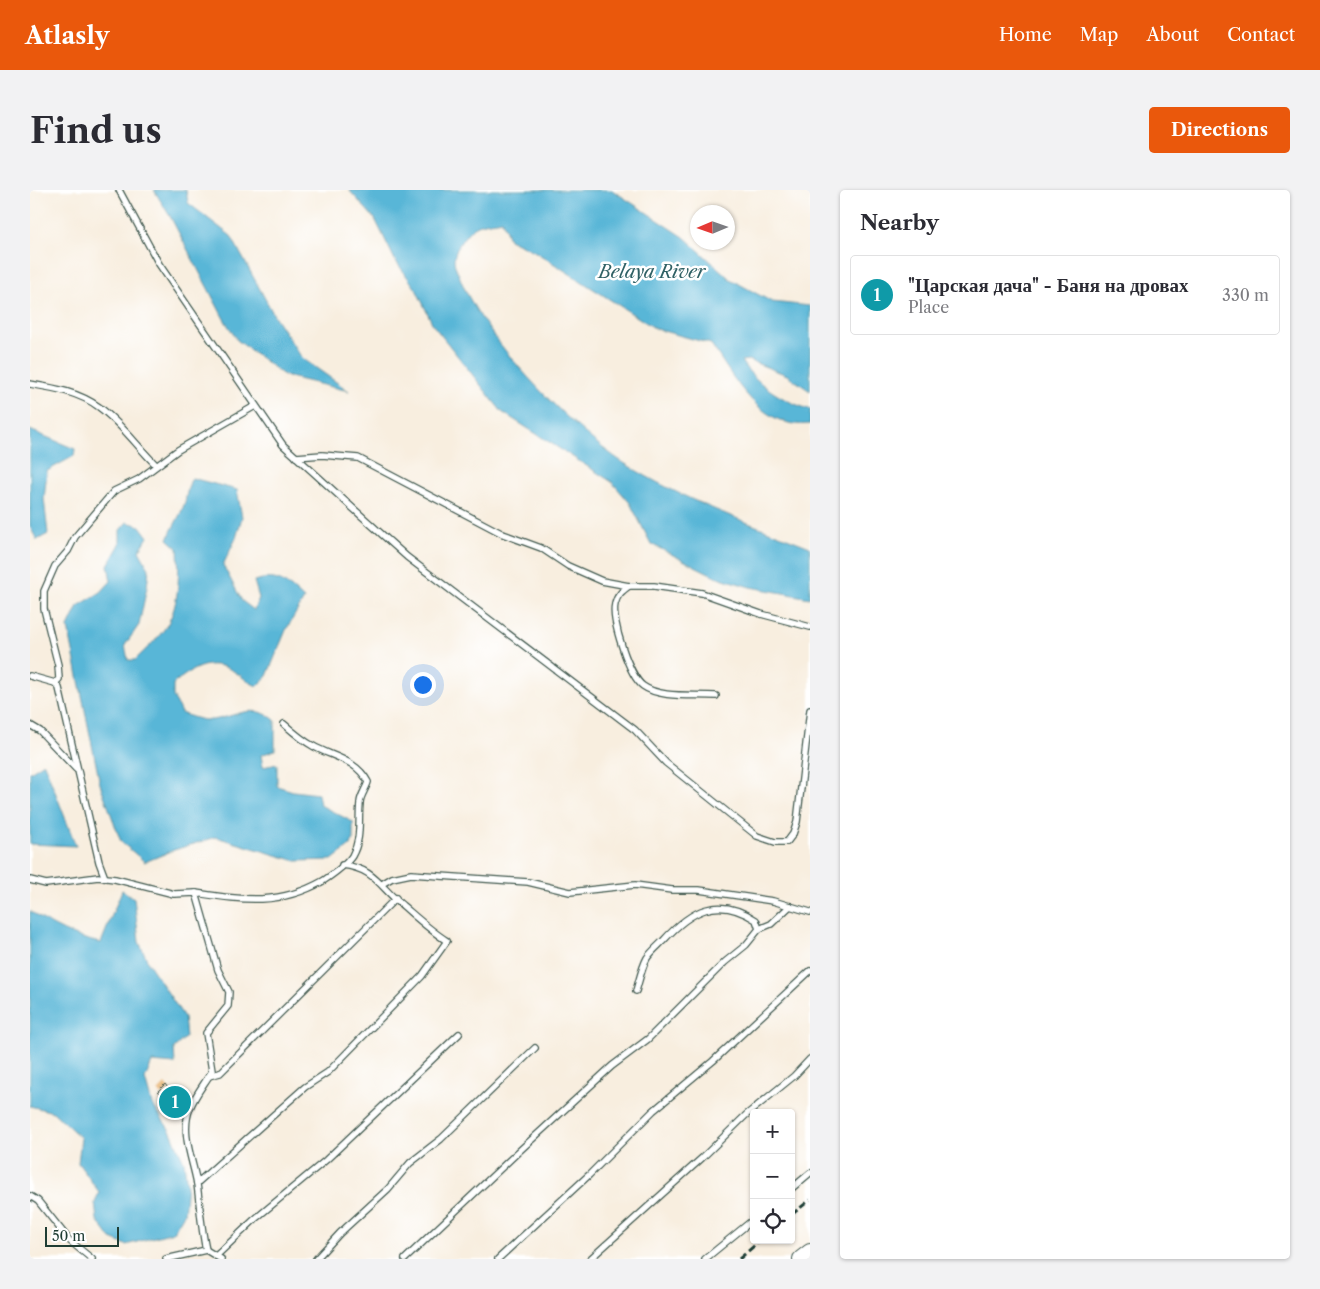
<!DOCTYPE html>
<meta charset="utf-8">
<style>
body{margin:0;font-family:"Libre Caslon Text",serif;background:#f2f2f3;color:#2b2b33}
.controls{position:absolute;right:15px;bottom:15px;display:grid;overflow:hidden;border-radius:5px;box-shadow:0 1px 4px #0004}
.controls button{width:45px;height:45px;display:grid;place-items:center;padding:0;border:0;border-bottom:1px solid #e1e1e2;background:#fff;color:#2b2b33;font:25px sans-serif}
.compass{position:absolute;left:660px;top:15px;width:45px;height:45px;border-radius:50%;background:#fff;box-shadow:0 1px 4px #0004;rotate:268deg}
.scale{position:absolute;left:15px;bottom:12px;width:74px;box-sizing:border-box;padding-left:5px;border:2px solid #1f3d34;border-top:0;font-size:14px;line-height:18px;white-space:nowrap;color:#1f3d34;-webkit-text-stroke:4px #fff;paint-order:stroke}
.you{position:absolute;left:392px;top:494px;width:18px;height:18px;margin:-12px;border:4px solid #fff;border-radius:50%;background:#1a73e8;box-shadow:0 0 0 8px #1a73e833}
.badge{display:grid;place-items:center;width:32px;height:32px;border-radius:50%;background:#ea580c;color:#fff;font-size:16px;font-weight:700}
.pin{position:absolute;translate:-50% -50%;border:2px solid #fff;box-shadow:0 1px 5px #0006}
.list{margin:0;padding:0;list-style:none}
h2{display:flex;justify-content:space-between;align-items:center;height:65px;margin:0;padding:0 20px;font-size:21px}
h2 small{font-size:16px;font-weight:400;color:#7c7c81}
.list li{display:grid;grid-template-columns:32px 1fr auto;gap:15px;align-items:center;box-sizing:border-box;height:80px;margin:0 10px 10px;padding:0 10px;border:1px solid #e1e1e2;border-radius:5px}
.list b{display:block;font-size:19px;white-space:nowrap}
.list p{margin:0;font-size:16px;white-space:nowrap;color:#7c7c81}
.list em{font-size:16px;font-style:normal;color:#7c7c81}
.icon{flex:none;width:28px;height:28px;fill:none;stroke:currentColor;stroke-width:2;stroke-linecap:round;stroke-linejoin:round}
.map{position:relative;flex:none;width:780px;height:1069px;overflow:hidden;border-radius:5px}
header{display:flex;align-items:center;gap:30px;box-sizing:border-box;height:70px;padding:0 25px;background:#ea580c;color:#fff}
header strong{font-size:24px}
nav{display:flex;gap:28px;margin-inline-start:auto;font-size:18px}
.intro{display:flex;align-items:center;justify-content:space-between;box-sizing:border-box;height:120px;padding:0 30px}
h1{margin:0;font-size:35px}
.button{padding:12px 22px;border-radius:5px;background:#ea580c;color:#fff;font-size:18px;font-weight:700}
main{display:flex;gap:30px;padding:0 30px}
aside{flex:1;background:#fff;border-radius:5px;box-shadow:0 1px 4px #0004}
.map>svg:first-child{display:block}
</style>
<header>
<strong>Atlasly</strong>
<nav><a>Home</a><a>Map</a><a>About</a><a>Contact</a></nav>
</header>
<div class="intro"><h1>Find us</h1><a class="button">Directions</a></div>
<main>
<div class="map">
<svg width="780" height="1069" viewBox="0 0 780 1069">
<rect width="100%" height="100%" fill="#fff"/>
<filter id="ink" filterUnits="userSpaceOnUse"><feTurbulence type="fractalNoise" baseFrequency=".02" numOctaves="2"/><feDisplacementMap in="SourceGraphic" scale="10" xChannelSelector="R" yChannelSelector="G"/><feConvolveMatrix kernelMatrix="1 2 1 2 8 2 1 2 1" color-interpolation-filters="sRGB"/></filter>
<filter id="wash" filterUnits="userSpaceOnUse"><feTurbulence type="fractalNoise" baseFrequency=".0096" numOctaves="4" result="noise"/><feDisplacementMap in="SourceGraphic" scale="20" xChannelSelector="R" yChannelSelector="G"/><feGaussianBlur stdDeviation="1.12" result="paint"/><feColorMatrix in="noise" values="0 0 0 0 0 0 0 0 0 0 0 0 0 0 0 0 0 1.4 0 .05"/><feComposite in="paint" operator="in"/></filter>
<g filter="url(#wash)">
<rect width="100%" height="100%" fill="#f8eedf"/>
<g fill="#59b6d7" stroke="#3c7a86">
<polygon points="124,0 156,0 158,13 201,46 245,127 272,168 319,201 255,186 207,150 194,129 141,28"/>
<path d="M319,0H582L654,47L700,89L742,112L780,116V201L757,185L718,170L711,171C725,193 755,213 780,219V234C731,240 704,188 681,154L626,139L504,61L479,49L472,30C464,32 453,32 446,36C437,40 424,60 424,70C424,75 427,81 429,85C449,144 541,239 594,273C652,310 717,332 780,357V408L720,397L687,387L621,354L600,313L582,292L472,222L403,135L386,99L365,70L345,29Z"/>
<polygon points="0,240 45,259 44,266 17,281 14,309 18,344 7,350 0,337"/>
<path d="M162,288L207,300L212,327L206,348L193,375L212,411L224,420L229,408L224,391C247,384 257,393 274,409L256,440L237,486L228,496C220,494 214,488 208,484C182,466 164,477 143,494V506L151,523C160,526 171,531 182,530C206,527 222,512 245,530V560L231,565L233,577L247,574V596L263,601L288,604L290,615L323,632V650L320,656L302,670L266,671L186,647L144,660L115,672L91,652L70,594L38,437L48,416L71,402L81,391L78,375L90,354V340L97,332L110,336L118,347L109,361L119,379L117,397L109,435L95,455L98,470H105C116,459 129,448 137,435C150,413 149,382 148,358L138,349C142,337 150,327 154,315C157,306 157,297 162,288Z"/>
<polygon points="14,573 46,656 0,654 0,582"/>
<path d="M92,700L104,708L109,752L119,774L154,827L156,847L144,858L145,874L122,872L115,889L122,914L141,942L154,972L157,995L154,1024L143,1042L96,1055L81,1049L67,1030L65,1013L69,1002L48,973L51,948L23,922L0,916V721C21,736 45,748 71,753Z"/>
</g>
<g id="blocks">
<g fill="#e7b46f">
<polygon points="135,894 139,899 132,905 128,901"/>
<polygon points="146,902 154,909 144,922 135,915"/>
</g>
</g>
</g>
<g filter="url(#ink)">
<use href="#blocks" fill-opacity="0" stroke="#40584e" stroke-width="1"/>
<g fill="none" stroke-linecap="round" stroke-linejoin="round">
<g stroke="#40584e" stroke-width="8">
<g id="lane">
<polyline points="89,0 129,74 253,255 377,367 605,540 636,573 727,646 745,652 757,652 763,644 767,632 780,520"/>
<path d="M0,194C24,198 49,202 69,217C91,233 107,256 126,275"/>
<polyline points="266,267 292,265 328,268 473,344 511,358 538,376 572,391 599,396 624,396 672,403 731,424 780,437"/>
<path d="M599,396C592,401 587,405 585,414C581,430 599,486 613,496C631,509 664,504 686,506"/>
<polyline points="0,486 25,493 29,498 69,672 75,688"/>
<polyline points="25,493 29,489 28,475 14,419 14,401 25,376 38,361 45,347 84,301 109,289 148,260 225,216"/>
<polyline points="0,535 10,541 46,579"/>
<path d="M0,690L16,694L68,687L85,689L144,704L166,703L188,780L199,802L198,816L176,843L182,881C175,893 165,905 160,918C150,943 163,970 167,994C170,1016 171,1038 176,1060"/>
<polyline points="352,694 362,688 381,684 498,692 540,702 605,695 642,700 669,700 743,711 780,722"/>
<path d="M166,703C213,710 249,716 293,691C302,685 316,675 322,666C332,648 328,632 330,613C330,606 336,599 338,592C326,569 302,567 283,556C272,550 263,542 254,534"/>
<polyline points="729,739 741,734 760,716"/>
<polyline points="179,886 190,883 366,708"/>
<path d="M167,993L275,897L298,882L392,786L417,751C401,741 386,727 372,715C350,697 344,678 312,675"/>
<polyline points="761,999 780,983"/>
<polyline points="0,1006 8,1011 40,1051 62,1069"/>
<polyline points="186,1066 225,1029 296,970 429,844"/>
<polyline points="136,1069 176,1060 191,1069"/>
<polyline points="286,1069 310,1043 358,999 380,973 411,949 505,858"/>
<path d="M375,1069L487,963L582,876L618,849L695,772L716,755L729,739L726,730C688,705 661,720 633,751C628,756 621,762 617,768C612,777 609,791 606,801"/>
<polyline points="468,1069 559,985 623,921 683,871 780,781"/>
<polyline points="560,1069 672,968 716,925 764,886 780,869"/>
<polyline points="675,1069 724,1029"/>
</g>
</g>
<g stroke="#40584e" stroke-width="18">
<polyline id="secondary" points="771,1069 780,1062"/>
</g>
<use href="#lane" stroke="#fff" stroke-width="5.5"/>
<use href="#secondary" stroke="#fff" stroke-width="16"/>
<g stroke="#1f3d34" stroke-width="3" stroke-dasharray="8 4" stroke-linecap="butt">
<polyline points="761,1025 780,1010"/>
<polyline points="709,1069 731,1050"/>
</g>
</g>
</g>
<g text-anchor="middle" dominant-baseline="central" stroke-width="5" stroke-linejoin="round" paint-order="stroke">
<g font-size="18" font-style="italic" fill="#306165" stroke="#fff">
<text x="622" y="82">Belaya River</text>
</g>
</g>
</svg>
<div class="controls">
<button>+</button>
<button>−</button>
<button><svg class="icon" aria-label="locate" viewBox="0 0 24 24"><circle cx="12" cy="12" r="6"/><path d="M12 2v4M12 18v4M2 12h4M18 12h4"/></svg></button>
</div>
<svg class="compass" viewBox="-18 -18 36 36"><path d="M0-13l5 13h-10z" fill="#e53935"/><path d="M0 13l5-13h-10z" fill="#7c7c81"/></svg>
<div class="scale">50 m</div>
<div class="you"></div>
<div class="pin badge" style="left:145px;top:912px;background:#0f9aa8">1</div>
</div>
<aside>
<h2>Nearby<small></small></h2>
<ul class="list">
<li><span class="badge" style="background:#0f9aa8">1</span><div><b>&quot;Царская дача&quot; - Баня на дровах</b><p>Place</p></div><em>330 m</em></li>
</ul>
</aside>
</main>
